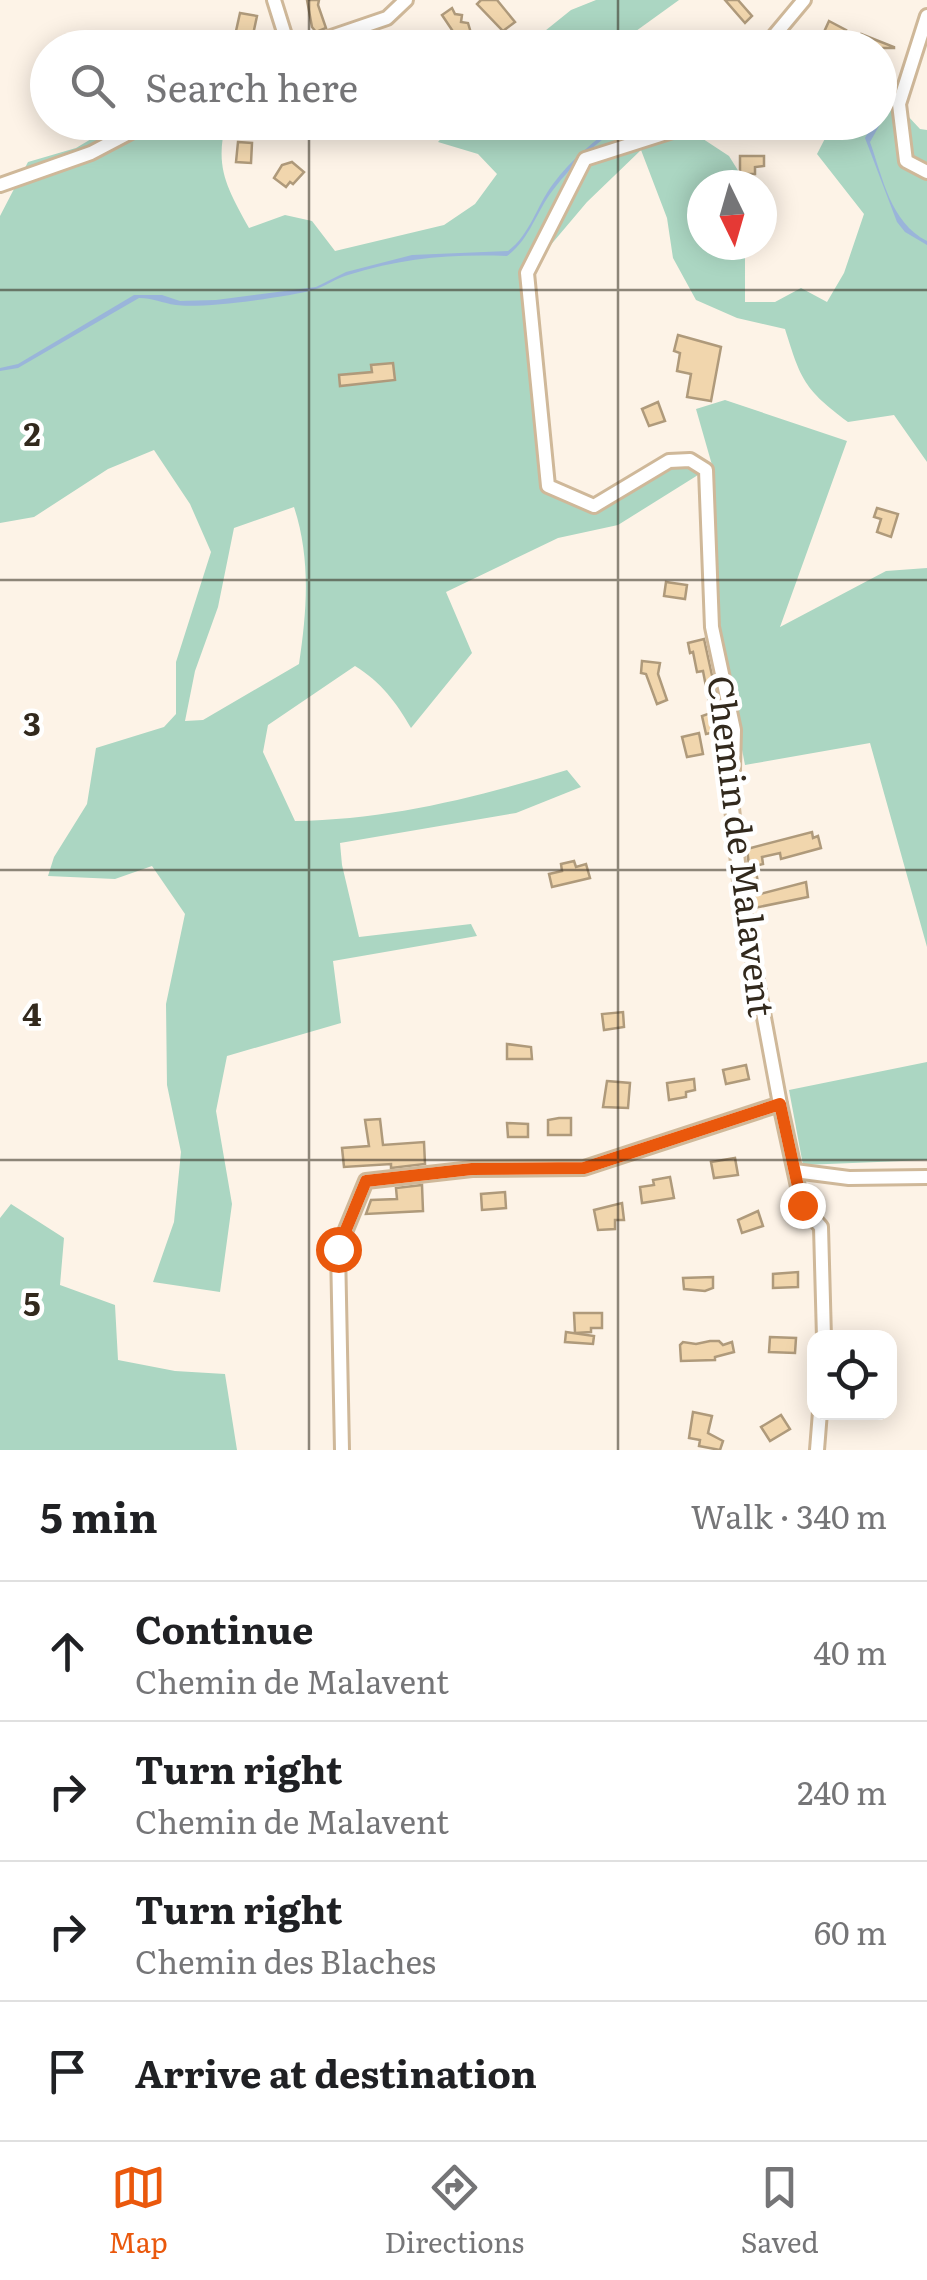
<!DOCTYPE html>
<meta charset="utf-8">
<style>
body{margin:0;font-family:Literata,serif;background:#f2f2f2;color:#202124}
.controls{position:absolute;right:30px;bottom:30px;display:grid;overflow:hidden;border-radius:20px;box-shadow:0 5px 25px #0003}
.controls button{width:90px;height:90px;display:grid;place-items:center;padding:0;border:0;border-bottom:2px solid #e0e0e0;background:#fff;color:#202124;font:50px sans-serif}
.compass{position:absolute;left:687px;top:170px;width:90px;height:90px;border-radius:50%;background:#fff;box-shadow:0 5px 25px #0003;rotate:175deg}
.stop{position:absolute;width:30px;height:30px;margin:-22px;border:8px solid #ea580c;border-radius:50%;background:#fff}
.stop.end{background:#ea580c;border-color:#fff;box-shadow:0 2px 10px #0008}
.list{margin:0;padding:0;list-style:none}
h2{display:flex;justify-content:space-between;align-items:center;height:130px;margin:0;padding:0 40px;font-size:42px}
h2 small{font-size:32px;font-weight:400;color:#757577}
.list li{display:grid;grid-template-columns:65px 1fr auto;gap:30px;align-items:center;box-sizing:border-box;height:140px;padding:0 40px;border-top:2px solid #e0e0e0}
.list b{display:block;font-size:38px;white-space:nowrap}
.list p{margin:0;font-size:32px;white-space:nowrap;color:#757577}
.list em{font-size:32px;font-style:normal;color:#757577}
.icon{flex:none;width:55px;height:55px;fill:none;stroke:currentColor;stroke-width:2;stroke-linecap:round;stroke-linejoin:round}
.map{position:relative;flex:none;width:927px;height:1450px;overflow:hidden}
.search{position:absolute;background:#fff;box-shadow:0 5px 25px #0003;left:30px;right:30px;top:30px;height:110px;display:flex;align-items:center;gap:25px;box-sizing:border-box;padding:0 35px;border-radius:55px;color:#757577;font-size:38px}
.sheet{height:690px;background:#fff}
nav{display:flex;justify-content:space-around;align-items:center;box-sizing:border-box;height:140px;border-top:2px solid #e0e0e0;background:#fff;font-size:28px;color:#757577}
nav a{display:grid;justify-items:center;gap:5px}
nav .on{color:#ea580c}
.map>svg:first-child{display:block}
</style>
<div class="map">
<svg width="927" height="1450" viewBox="0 0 927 1450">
<rect width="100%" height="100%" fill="#fdf3e7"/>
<g fill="#abd6c2" fill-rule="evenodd">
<polygon points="596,0 679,0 618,44 622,47 525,47 571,10"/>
<path d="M880,86L920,129L927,130V462L894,415L848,422C804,389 801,380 785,329L737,318L696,300L673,258L667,218L641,150L587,202L527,273L549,486L594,505L669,461L706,470L618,525L558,538L446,592L472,653L411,728C396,702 381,682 355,666L268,725L263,752L295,821C389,820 478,797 567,770L581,787L516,813L340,843L342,865L359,937L471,924L477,936L333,961L341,1023L227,1056L216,1111L232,1204L220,1292L153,1282L174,1222L181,1152L167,1085L166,1004L185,914L152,866L115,879L48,876L54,857L87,804L96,748L164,727L176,714V662L211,552L190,504L154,450L108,469L34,517L0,523V216L28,162L76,148L118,123H226C214,168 228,189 249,228L285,215L312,221L335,251L444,225L475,204L497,174L478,154L438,142L455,123H689L697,135L729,156L747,185H702V245H745V302H775L801,288L827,302L844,273L864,214L817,154L833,123L880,122ZM294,507C311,559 307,610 299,664L203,720L185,721L195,671L218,607L234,528Z"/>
<polygon points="725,400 847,441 780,627 886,571 927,568 927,947 870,743 745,765 721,641 712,465 696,409"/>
<polygon points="927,1062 927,1160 803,1165 789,1090"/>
<polygon points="11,1204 64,1238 60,1285 115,1305 118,1360 175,1371 225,1374 237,1450 0,1450 0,1218"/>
</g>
<g fill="#9ab5da">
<path d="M912,58L904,82L870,142C883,178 890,222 927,241V245L905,232L897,222L865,138L873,123L880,122V111Z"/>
<path d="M618,123H624C597,143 573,163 553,190C536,212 530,239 507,256C450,254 403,258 348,275C336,278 325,287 313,290C288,297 201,309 176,305C162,303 153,298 139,298L18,368L0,371V368L18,364L134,295H162L180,301L216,300L316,287L346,272L412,255L508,251C530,235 537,205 553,184C571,159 595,141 618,123Z"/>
</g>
<g fill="#f1d6ad" stroke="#af9a7b" stroke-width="2.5">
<polygon points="307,0 319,0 318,5 326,28 316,32 312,27"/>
<polygon points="481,0 497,0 515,22 503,31 477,4"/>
<polygon points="725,0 738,0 752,16 745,23"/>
<polygon points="452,8 455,14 462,15 461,22 468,23 471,33 480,40 478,48 467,48 468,41 458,39 442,15"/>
<polygon points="240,13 257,16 251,44 234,40"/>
<polygon points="829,21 846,30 837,47 827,41 830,35 824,32"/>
<polygon points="861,34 894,47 894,48 866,48 857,44"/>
<polygon points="238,142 252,143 251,163 236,162"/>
<polygon points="740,156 764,156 764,166 755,167 755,174 740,174"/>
<polygon points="292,162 304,172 293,184 290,182 286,187 274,178 282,165"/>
<polygon points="678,335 721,347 711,401 687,397 691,374 677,371 680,353 674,351"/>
<polygon points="393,363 395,380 340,386 339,375 372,372 371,365"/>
<polygon points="658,402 665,421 649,426 642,409"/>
<polygon points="877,508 898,514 891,537 877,532 881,519 874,517"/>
<polygon points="666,582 687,585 685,599 664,596"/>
<polygon points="704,639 724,730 706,734 702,716 711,713 703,671 697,672 693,652 690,653 688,643"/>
<polygon points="642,661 660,663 658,674 667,700 657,704 646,674 641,673"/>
<polygon points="699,733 703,754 687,757 682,737"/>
<polygon points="812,832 813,838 818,836 821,848 781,859 780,853 762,857 763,864 755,866 760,894 806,882 808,897 754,908 747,849"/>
<polygon points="574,861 576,867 586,864 590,878 552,887 549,874 562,871 561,864"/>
<polygon points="623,1012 624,1027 604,1030 602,1014"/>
<polygon points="507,1044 531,1047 532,1059 507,1059"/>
<polygon points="746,1065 749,1079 726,1084 723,1070"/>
<polygon points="694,1079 695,1090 686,1092 686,1097 669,1100 667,1083"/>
<polygon points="607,1081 630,1083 628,1108 603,1107"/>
<polygon points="559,1118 571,1118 571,1135 548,1135 548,1120"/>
<polygon points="380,1119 383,1145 424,1142 425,1164 391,1168 391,1164 344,1167 342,1148 369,1146 365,1120"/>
<polygon points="507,1123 528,1124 528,1137 508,1137"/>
<polygon points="735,1158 738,1175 714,1178 711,1162"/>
<polygon points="670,1177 674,1198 642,1203 640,1187 654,1185 653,1180"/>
<polygon points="422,1185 423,1211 366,1214 371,1200 397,1199 396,1188"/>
<polygon points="505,1192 506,1208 482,1210 481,1194"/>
<polygon points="622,1203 624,1220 615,1220 615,1229 598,1230 594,1210"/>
<polygon points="758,1211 763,1226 742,1233 738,1220"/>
<polygon points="798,1272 798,1287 773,1288 773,1274"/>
<polygon points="713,1277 713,1288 705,1291 684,1289 683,1278"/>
<polygon points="574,1313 602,1313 602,1328 591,1328 591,1332 575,1333"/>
<polygon points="566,1332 594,1336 593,1344 565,1342"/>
<polygon points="770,1337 796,1338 795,1353 769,1352"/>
<polygon points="710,1341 719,1341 723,1345 732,1342 734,1352 715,1357 715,1360 681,1361 680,1345 683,1342 696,1344"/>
<polygon points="693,1412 712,1416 708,1433 723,1441 720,1450 699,1446 700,1440 689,1438"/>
<polygon points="781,1415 790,1429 770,1441 761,1427"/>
</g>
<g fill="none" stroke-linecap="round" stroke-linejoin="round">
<g stroke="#cfb899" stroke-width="18">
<g id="minor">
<polyline points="274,0 289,48"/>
<polyline points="927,16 899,104 906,161 927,172"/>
<polyline points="299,48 387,18 406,0"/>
<polyline points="764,48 804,0"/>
<polyline points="0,185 91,153 150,122"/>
<polyline points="780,1104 802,1205 821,1227 824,1338"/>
<polyline points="795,1171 849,1178 927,1177"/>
<polyline points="342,1450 338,1249 366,1181 472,1169 584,1168 780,1104 742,899 732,808 734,730 712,627 706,470 690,460 669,461 594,506 548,486 527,273 585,159 701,122"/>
<polyline points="817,1450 820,1412"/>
</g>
</g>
<use href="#minor" stroke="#fff" stroke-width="12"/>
</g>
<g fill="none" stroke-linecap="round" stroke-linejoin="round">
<polyline stroke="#ea580c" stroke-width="12" points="338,1249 366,1181 472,1169 584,1168 780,1104 802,1205"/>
</g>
<path fill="none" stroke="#32291d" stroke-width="2.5" stroke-opacity="0.55" d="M309,0V48M618,0V48M309,122V1450M618,122V1450M0,290H927M0,580H927M0,870H927M0,1160H927"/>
<g text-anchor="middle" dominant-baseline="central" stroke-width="9" stroke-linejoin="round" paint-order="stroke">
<g font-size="35" fill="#32291d" stroke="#fff">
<text transform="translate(743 846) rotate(83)">Chemin de Malavent</text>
</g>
</g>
<g font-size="32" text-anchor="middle" font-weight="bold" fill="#32291d" stroke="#fff" stroke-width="9" stroke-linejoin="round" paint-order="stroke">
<text x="32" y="446">2</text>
<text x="32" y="736">3</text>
<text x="32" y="1026">4</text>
<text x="32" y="1316">5</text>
</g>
</svg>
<div class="controls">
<button><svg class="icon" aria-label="locate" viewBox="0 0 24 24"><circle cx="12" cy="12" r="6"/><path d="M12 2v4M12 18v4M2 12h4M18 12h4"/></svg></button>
</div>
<svg class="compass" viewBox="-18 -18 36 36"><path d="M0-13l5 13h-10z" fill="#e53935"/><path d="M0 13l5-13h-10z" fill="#757577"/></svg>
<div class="stop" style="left:338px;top:1249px"></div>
<div class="stop end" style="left:802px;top:1205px"></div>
<div class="search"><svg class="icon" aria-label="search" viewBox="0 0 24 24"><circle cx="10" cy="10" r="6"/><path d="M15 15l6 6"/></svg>Search here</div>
</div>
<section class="sheet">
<h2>5 min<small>Walk · 340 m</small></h2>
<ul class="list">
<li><svg class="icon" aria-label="ahead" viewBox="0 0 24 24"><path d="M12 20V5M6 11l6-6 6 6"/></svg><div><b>Continue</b><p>Chemin de Malavent</p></div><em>40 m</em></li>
<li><svg class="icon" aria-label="right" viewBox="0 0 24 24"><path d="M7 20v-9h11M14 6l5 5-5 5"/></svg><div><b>Turn right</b><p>Chemin de Malavent</p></div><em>240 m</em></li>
<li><svg class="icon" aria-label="right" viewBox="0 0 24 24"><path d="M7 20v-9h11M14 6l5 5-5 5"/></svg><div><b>Turn right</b><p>Chemin des Blaches</p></div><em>60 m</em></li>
<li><svg class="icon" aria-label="arrive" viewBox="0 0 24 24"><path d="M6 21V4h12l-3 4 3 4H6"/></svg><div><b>Arrive at destination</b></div></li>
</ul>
</section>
<nav>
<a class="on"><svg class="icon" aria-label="map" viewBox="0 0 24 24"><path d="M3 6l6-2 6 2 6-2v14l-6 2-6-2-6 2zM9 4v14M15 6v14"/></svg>Map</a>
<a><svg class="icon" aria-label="directions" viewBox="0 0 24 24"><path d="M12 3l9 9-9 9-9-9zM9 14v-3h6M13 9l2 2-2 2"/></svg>Directions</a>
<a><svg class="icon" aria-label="saved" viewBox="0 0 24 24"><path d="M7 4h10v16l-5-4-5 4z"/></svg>Saved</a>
</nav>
